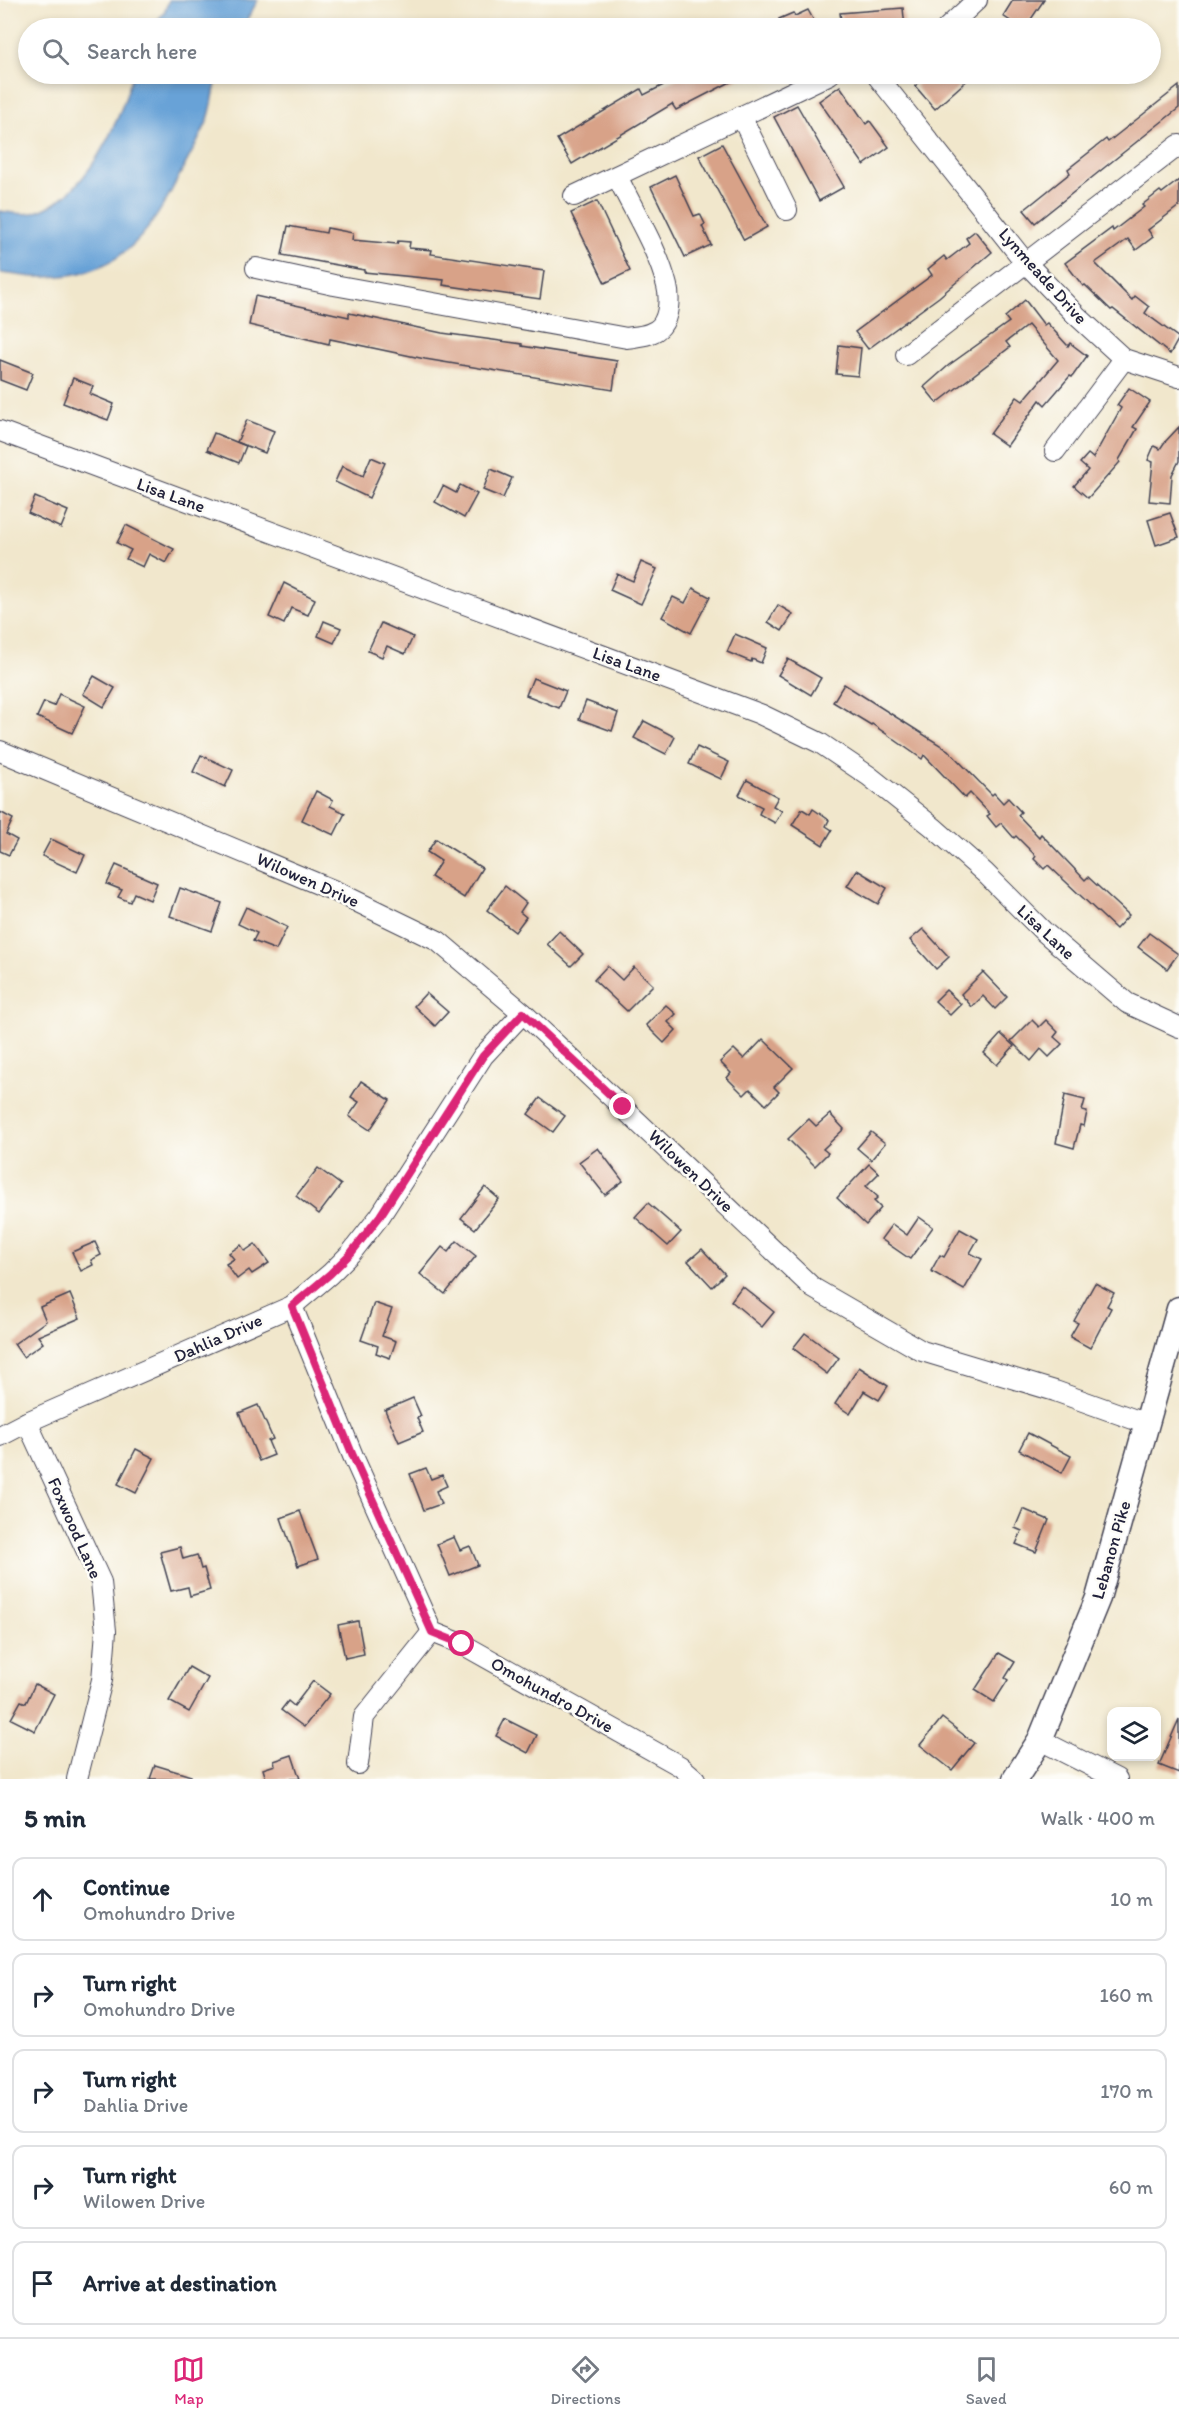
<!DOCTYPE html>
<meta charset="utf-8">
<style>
body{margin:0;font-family:Itim,sans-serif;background:#f6f6f7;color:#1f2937}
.controls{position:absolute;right:18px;bottom:18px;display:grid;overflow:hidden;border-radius:12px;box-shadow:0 3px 9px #0003}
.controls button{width:54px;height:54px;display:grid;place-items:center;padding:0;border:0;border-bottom:2px solid #e0e1e3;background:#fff;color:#1f2937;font:30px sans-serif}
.stop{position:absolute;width:18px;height:18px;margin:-14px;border:4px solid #db2777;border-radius:50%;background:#fff}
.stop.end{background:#db2777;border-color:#fff;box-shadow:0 2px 6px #0008}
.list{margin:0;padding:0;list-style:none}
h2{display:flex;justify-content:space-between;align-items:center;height:78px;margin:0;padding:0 24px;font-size:26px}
h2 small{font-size:20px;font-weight:400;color:#747a83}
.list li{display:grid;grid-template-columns:39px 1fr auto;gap:18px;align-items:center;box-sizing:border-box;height:84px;margin:0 12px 12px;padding:0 12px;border:2px solid #e0e1e3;border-radius:12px}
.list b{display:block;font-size:22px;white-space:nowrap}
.list p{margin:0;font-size:20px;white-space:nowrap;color:#747a83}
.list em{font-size:20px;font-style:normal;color:#747a83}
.icon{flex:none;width:33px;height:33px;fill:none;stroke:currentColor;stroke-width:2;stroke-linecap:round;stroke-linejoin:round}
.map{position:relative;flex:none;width:1179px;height:1779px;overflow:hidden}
.search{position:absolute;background:#fff;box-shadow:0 3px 9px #0003;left:18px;right:18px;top:18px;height:66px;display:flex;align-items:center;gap:15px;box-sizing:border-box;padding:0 21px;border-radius:33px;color:#747a83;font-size:22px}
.sheet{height:558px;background:#fff}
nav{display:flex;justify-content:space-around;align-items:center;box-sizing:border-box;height:84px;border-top:2px solid #e0e1e3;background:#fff;font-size:16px;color:#747a83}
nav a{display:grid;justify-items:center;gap:3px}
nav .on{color:#db2777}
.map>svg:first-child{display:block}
</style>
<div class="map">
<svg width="1179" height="1779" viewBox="0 0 1179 1779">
<rect width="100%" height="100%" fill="#fdfcf7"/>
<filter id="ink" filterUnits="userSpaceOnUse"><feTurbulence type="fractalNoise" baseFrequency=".0167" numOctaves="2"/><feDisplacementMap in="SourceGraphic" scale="12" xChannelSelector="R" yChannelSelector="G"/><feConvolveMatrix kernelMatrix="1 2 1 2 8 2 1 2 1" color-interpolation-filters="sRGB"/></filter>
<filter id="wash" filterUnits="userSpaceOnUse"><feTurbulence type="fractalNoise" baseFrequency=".008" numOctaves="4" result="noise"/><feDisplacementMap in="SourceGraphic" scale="24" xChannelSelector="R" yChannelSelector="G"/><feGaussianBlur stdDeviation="1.35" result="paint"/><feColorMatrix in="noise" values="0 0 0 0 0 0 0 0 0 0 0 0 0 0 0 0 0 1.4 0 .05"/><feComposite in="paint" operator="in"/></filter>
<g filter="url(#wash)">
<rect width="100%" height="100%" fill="#f1e7cc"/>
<g fill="#67a2d7" stroke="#446289" stroke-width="1.5">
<polygon points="169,0 258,0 242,28 152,28 165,11"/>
<path d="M133,74H219C213,89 213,107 207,122C198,142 187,161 177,180C147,239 117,276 46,277C31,278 15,274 0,273V211C11,213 21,215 32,213C86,200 120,121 133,74Z"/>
</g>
<g id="blocks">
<g fill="#d8a288">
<polygon points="1013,0 1044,0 1025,28 1021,28 1003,16"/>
<polygon points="903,8 905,28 842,28 840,13"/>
<polygon points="808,10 818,28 770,28 781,23 779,19 793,13 795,16"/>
<polygon points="685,74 746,74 676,110 672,104 572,164 557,139 641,89 644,95"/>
<polygon points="929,74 974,74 935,109 915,86"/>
<polygon points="840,86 866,124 870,121 889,147 864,165 819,101"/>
<polygon points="1179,86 1179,108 1035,223 1024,210 1070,173 1068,169 1106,139 1108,142"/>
<polygon points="797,105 844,187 819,201 774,117"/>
<polygon points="722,144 767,227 744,240 699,156"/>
<polygon points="675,175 694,216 700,214 705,224 702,226 711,245 685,257 651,187"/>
<polygon points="1179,180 1179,206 1148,230 1153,237 1136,250 1128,239 1095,263 1132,300 1135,296 1149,307 1145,313 1179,338 1170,354 1113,309 1111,310 1085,285 1083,286 1065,263 1112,228 1113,231 1144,207 1142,205 1160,191 1162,193"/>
<polygon points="597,201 630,271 605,283 571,213"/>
<polygon points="288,226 326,233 327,228 353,233 352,240 397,244 398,241 410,242 409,248 432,250 431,254 544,271 540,299 443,285 444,280 364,272 364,270 282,255"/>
<polygon points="975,231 992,252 939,297 868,349 855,332 932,275 928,269 944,256 947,260 969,243 966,238"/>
<polygon points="255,296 349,317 349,313 442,333 522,344 522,346 617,361 613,390 425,359 330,339 329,344 249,325"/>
<polygon points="1025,300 1044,325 1047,323 1068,346 1070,343 1087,356 1072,377 1070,376 1045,405 1040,400 1007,446 990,434 1017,397 1023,401 1058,360 1028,325 1006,342 1010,347 937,403 924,387 949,365 1009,322 1005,317"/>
<polygon points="839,345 861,348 858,376 836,374"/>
<polygon points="0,360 33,373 26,390 0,380"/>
<polygon points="73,378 93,386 90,394 114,404 108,420 63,403"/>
<polygon points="1129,388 1150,402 1133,427 1137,429 1119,460 1120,462 1088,498 1074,486 1088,470 1080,463 1088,454 1093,458 1121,408 1117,405"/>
<polygon points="247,420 274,431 265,453 237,442"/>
<polygon points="1179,427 1179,461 1172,475 1170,503 1149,501 1153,462 1148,460 1154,446 1160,449 1164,443"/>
<polygon points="214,433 246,446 239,463 207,450"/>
<polygon points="371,457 385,463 369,498 335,482 342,466 363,476"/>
<polygon points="491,469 512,478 503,498 483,490"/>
<polygon points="460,485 477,494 464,518 435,502 443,486 456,493"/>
<polygon points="35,497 68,511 61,528 28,513"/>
<polygon points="1170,513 1179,537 1156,545 1148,520"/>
<polygon points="126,525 174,549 166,563 149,554 143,567 126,559 131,550 117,543"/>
<polygon points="641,562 657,569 641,604 610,590 617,574 633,581"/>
<polygon points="284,583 315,599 308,615 291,608 284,624 269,617"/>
<polygon points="693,588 710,597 691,633 662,617 673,597 685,603"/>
<polygon points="778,605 793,614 782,631 768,622"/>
<polygon points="324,621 341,628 334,643 318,636"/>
<polygon points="381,623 413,637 405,654 387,646 382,657 368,651"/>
<polygon points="735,634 767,648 761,663 752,659 751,662 727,652"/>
<polygon points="788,659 821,678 811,695 778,675"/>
<polygon points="94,676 115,688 104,707 83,694"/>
<polygon points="533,678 566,691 559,708 526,695"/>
<polygon points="844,684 948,750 992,795 994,793 1003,803 1008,798 1021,812 1018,815 1039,837 1041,834 1085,880 1088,877 1129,915 1116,929 1048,865 1044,869 1034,859 1036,856 1016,836 1014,838 1001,823 996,827 987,816 990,814 970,793 965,798 924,755 922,759 872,724 871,725 833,702"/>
<polygon points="59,694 85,706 72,733 37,717 44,702 54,706"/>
<polygon points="586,701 618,713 612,731 579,719"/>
<polygon points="644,721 675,737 666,754 634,738"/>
<polygon points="697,747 729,762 721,779 689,764"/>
<polygon points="201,755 233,770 225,787 193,772"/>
<polygon points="747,780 778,797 773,806 782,811 775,823 759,814 762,807 739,795"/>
<polygon points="316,791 333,800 330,806 345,813 334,835 302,820"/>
<polygon points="802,809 810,814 813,809 829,820 826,826 832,830 823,845 792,825"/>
<polygon points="0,812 13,819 6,834 17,840 9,855 0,851"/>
<polygon points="51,839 85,855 77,872 42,856"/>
<polygon points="436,839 482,868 464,898 431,877 441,861 427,852"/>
<polygon points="116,865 157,883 150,900 134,893 130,902 118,897 122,890 107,884"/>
<polygon points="857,870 887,888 878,904 847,886"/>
<polygon points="505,886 526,903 520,912 526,917 515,932 487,910"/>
<polygon points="180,888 222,903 212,931 170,916"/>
<polygon points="246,907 287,927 276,950 253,941 257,933 238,924"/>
<polygon points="923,929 949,957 936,969 910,940"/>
<polygon points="559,931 583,954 571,966 547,944"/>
<polygon points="1149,933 1178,954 1167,969 1138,947"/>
<polygon points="607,966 622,980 634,967 653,985 627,1011 594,980"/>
<polygon points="983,972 1007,997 995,1009 983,996 972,1007 961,994"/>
<polygon points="946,990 961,1004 950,1015 935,1001"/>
<polygon points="426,993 448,1012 435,1026 414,1006"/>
<polygon points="666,1005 676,1014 668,1022 676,1030 664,1043 646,1025"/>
<polygon points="1032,1020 1039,1027 1046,1020 1058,1032 1054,1037 1062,1044 1049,1057 1041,1049 1031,1061 1011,1041"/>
<polygon points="1001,1034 1014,1046 997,1065 984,1053"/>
<polygon points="763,1039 793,1068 774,1087 779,1092 766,1105 750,1089 744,1095 727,1078 731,1073 720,1062 734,1049 744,1059"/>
<polygon points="361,1081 390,1100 370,1130 349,1116 359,1102 351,1097"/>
<polygon points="1065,1095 1085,1100 1082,1111 1087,1112 1084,1126 1080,1125 1074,1148 1056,1143"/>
<polygon points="540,1098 565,1116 553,1132 528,1114"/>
<polygon points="830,1114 844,1129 823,1149 828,1153 815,1166 788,1139 809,1119 816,1126"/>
<polygon points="871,1132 885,1143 871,1160 857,1148"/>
<polygon points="598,1148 623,1181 605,1195 579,1162"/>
<polygon points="869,1164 879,1173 866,1186 878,1197 874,1201 881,1208 866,1225 837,1198"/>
<polygon points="318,1168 341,1185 319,1214 296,1196"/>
<polygon points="485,1187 499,1199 475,1229 461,1218"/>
<polygon points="648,1203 681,1232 668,1246 635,1217"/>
<polygon points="919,1217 933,1227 910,1259 881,1239 892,1224 907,1235"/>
<polygon points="960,1229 978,1239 970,1253 982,1259 964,1290 931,1271 940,1255 944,1257"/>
<polygon points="457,1241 476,1256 445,1294 420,1274 442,1247 448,1252"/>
<polygon points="95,1242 101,1255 91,1260 93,1265 81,1271 72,1252"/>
<polygon points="255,1244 269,1263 252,1274 249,1270 237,1279 226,1264 234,1259 229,1253 241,1245 245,1251"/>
<polygon points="702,1249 725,1274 712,1287 688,1261"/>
<polygon points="1095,1283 1114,1293 1107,1306 1111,1308 1090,1348 1070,1337 1078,1323 1074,1321"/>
<polygon points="742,1286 774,1312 762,1327 731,1301"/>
<polygon points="70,1294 80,1318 38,1336 43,1343 23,1357 14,1344 46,1321 40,1307"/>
<polygon points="374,1303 392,1309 382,1336 396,1341 390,1358 376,1353 378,1346 361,1340"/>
<polygon points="805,1333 839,1358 827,1374 793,1348"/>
<polygon points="859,1367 888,1386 879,1400 864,1391 850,1414 835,1404"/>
<polygon points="413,1398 421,1416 417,1418 423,1432 399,1442 385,1410"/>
<polygon points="258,1405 273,1439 268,1441 274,1455 259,1461 239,1413"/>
<polygon points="1028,1433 1071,1456 1062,1473 1019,1450"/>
<polygon points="136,1449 154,1458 136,1493 118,1484"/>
<polygon points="426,1468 431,1479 442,1475 447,1486 436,1491 441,1504 424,1510 410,1474"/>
<polygon points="1023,1509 1049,1520 1036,1552 1016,1544 1022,1531 1015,1528"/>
<polygon points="300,1511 318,1559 298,1566 281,1518"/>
<polygon points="454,1537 460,1550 470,1546 478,1565 450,1576 437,1544"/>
<polygon points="180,1547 183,1559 197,1555 201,1569 204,1568 210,1590 190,1596 188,1587 171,1591 160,1552"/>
<polygon points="358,1621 364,1654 345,1658 338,1625"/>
<polygon points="999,1653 1015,1662 1005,1678 1008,1680 994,1702 975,1690"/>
<polygon points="189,1667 208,1678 189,1712 169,1701"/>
<polygon points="313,1681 330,1694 304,1727 281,1710 288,1701 294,1706"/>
<polygon points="35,1684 54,1694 35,1731 11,1719 21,1701 26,1703"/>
<polygon points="942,1718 974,1743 952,1770 920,1745"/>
<polygon points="505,1719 537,1735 528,1753 496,1736"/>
<polygon points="1179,1719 1179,1773 1159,1765"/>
<polygon points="292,1755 300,1779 266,1779 263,1769 275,1765 274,1761"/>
<polygon points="155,1765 191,1776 190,1779 150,1779"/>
</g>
</g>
</g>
<g filter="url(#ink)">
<use href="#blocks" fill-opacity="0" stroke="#414051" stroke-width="1.5"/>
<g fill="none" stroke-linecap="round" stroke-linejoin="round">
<g stroke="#414051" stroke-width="22">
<g id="minor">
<polyline points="947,28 977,0"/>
<polyline points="878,77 1025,262 1076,315 1124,359 1179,377"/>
<polyline points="741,116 787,210"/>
<polyline points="574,196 830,74"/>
<path d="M256,268L334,285L627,338C638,336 653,336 661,326C669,316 670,298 667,286C658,249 633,210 617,176"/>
<polyline points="906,355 1179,145"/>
<polyline points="0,431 760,714 820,743 869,776 933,827 985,873 1043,931 1127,1003 1179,1027"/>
<polyline points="1055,451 1124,359"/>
<polyline points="0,751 335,891 438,941 523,1013 813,1288 922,1351 1055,1391 1147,1424"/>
<polyline points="292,1306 353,1456 432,1632 462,1644 680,1766 695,1779"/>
<polyline points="27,1422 101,1582 106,1631 102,1680 77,1779"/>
<polyline points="0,1436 27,1422 292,1306 330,1274 351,1253 380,1216 483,1056 523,1013"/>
<polyline points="1040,1740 1117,1779"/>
<polyline points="358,1764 364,1717 432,1632"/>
</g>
</g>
<g stroke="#414051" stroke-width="27">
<polyline id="major" points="1015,1779 1040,1740 1098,1598 1179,1309"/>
</g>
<use href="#minor" stroke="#fff" stroke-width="20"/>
<use href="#major" stroke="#fff" stroke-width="24"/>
</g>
</g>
<g fill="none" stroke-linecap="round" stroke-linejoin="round" filter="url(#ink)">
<polyline stroke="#db2777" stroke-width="8" points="462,1644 432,1632 353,1456 292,1306 330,1274 351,1253 380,1216 483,1056 523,1013 623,1107"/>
</g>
<g text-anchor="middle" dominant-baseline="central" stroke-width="5" stroke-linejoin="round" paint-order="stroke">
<g font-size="18" fill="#22223b" stroke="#fdfcf7">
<text transform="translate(1043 276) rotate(48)">Lynmeade Drive</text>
<text transform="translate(171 495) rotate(20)">Lisa Lane</text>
<text transform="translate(627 664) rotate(20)">Lisa Lane</text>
<text transform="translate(308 880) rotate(24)">Wilowen Drive</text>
<text transform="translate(1046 932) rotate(43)">Lisa Lane</text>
<text transform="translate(691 1171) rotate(44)">Wilowen Drive</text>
<text transform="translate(218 1338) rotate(-24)">Dahlia Drive</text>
<text transform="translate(75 1528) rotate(66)">Foxwood Lane</text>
<text transform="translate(1111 1550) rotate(-74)">Lebanon Pike</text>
<text transform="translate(552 1695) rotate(29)">Omohundro Drive</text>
</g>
</g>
</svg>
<div class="controls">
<button><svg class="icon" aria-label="layers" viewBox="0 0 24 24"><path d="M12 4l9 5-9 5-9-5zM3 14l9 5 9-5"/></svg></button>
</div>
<div class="stop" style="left:462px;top:1644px"></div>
<div class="stop end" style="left:623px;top:1107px"></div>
<div class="search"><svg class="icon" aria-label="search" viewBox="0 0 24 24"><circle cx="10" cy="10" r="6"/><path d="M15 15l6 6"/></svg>Search here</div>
</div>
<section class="sheet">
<h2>5 min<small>Walk · 400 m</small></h2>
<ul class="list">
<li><svg class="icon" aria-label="ahead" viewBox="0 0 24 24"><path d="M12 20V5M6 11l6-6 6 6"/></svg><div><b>Continue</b><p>Omohundro Drive</p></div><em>10 m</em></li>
<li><svg class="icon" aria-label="right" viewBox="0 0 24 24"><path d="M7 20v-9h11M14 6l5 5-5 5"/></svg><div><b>Turn right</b><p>Omohundro Drive</p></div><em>160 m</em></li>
<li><svg class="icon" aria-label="right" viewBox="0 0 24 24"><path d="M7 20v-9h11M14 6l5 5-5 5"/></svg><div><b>Turn right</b><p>Dahlia Drive</p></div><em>170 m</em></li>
<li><svg class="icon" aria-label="right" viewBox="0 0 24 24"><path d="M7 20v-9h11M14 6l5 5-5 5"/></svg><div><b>Turn right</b><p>Wilowen Drive</p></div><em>60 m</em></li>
<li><svg class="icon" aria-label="arrive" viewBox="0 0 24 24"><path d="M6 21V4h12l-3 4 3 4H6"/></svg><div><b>Arrive at destination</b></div></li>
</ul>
</section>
<nav>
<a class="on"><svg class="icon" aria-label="map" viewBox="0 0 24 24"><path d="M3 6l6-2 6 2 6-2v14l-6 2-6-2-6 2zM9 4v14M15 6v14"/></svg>Map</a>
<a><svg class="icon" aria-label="directions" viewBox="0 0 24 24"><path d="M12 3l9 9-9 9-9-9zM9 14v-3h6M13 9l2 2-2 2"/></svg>Directions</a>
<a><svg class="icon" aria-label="saved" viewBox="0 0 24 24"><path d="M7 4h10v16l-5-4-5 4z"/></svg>Saved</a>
</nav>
